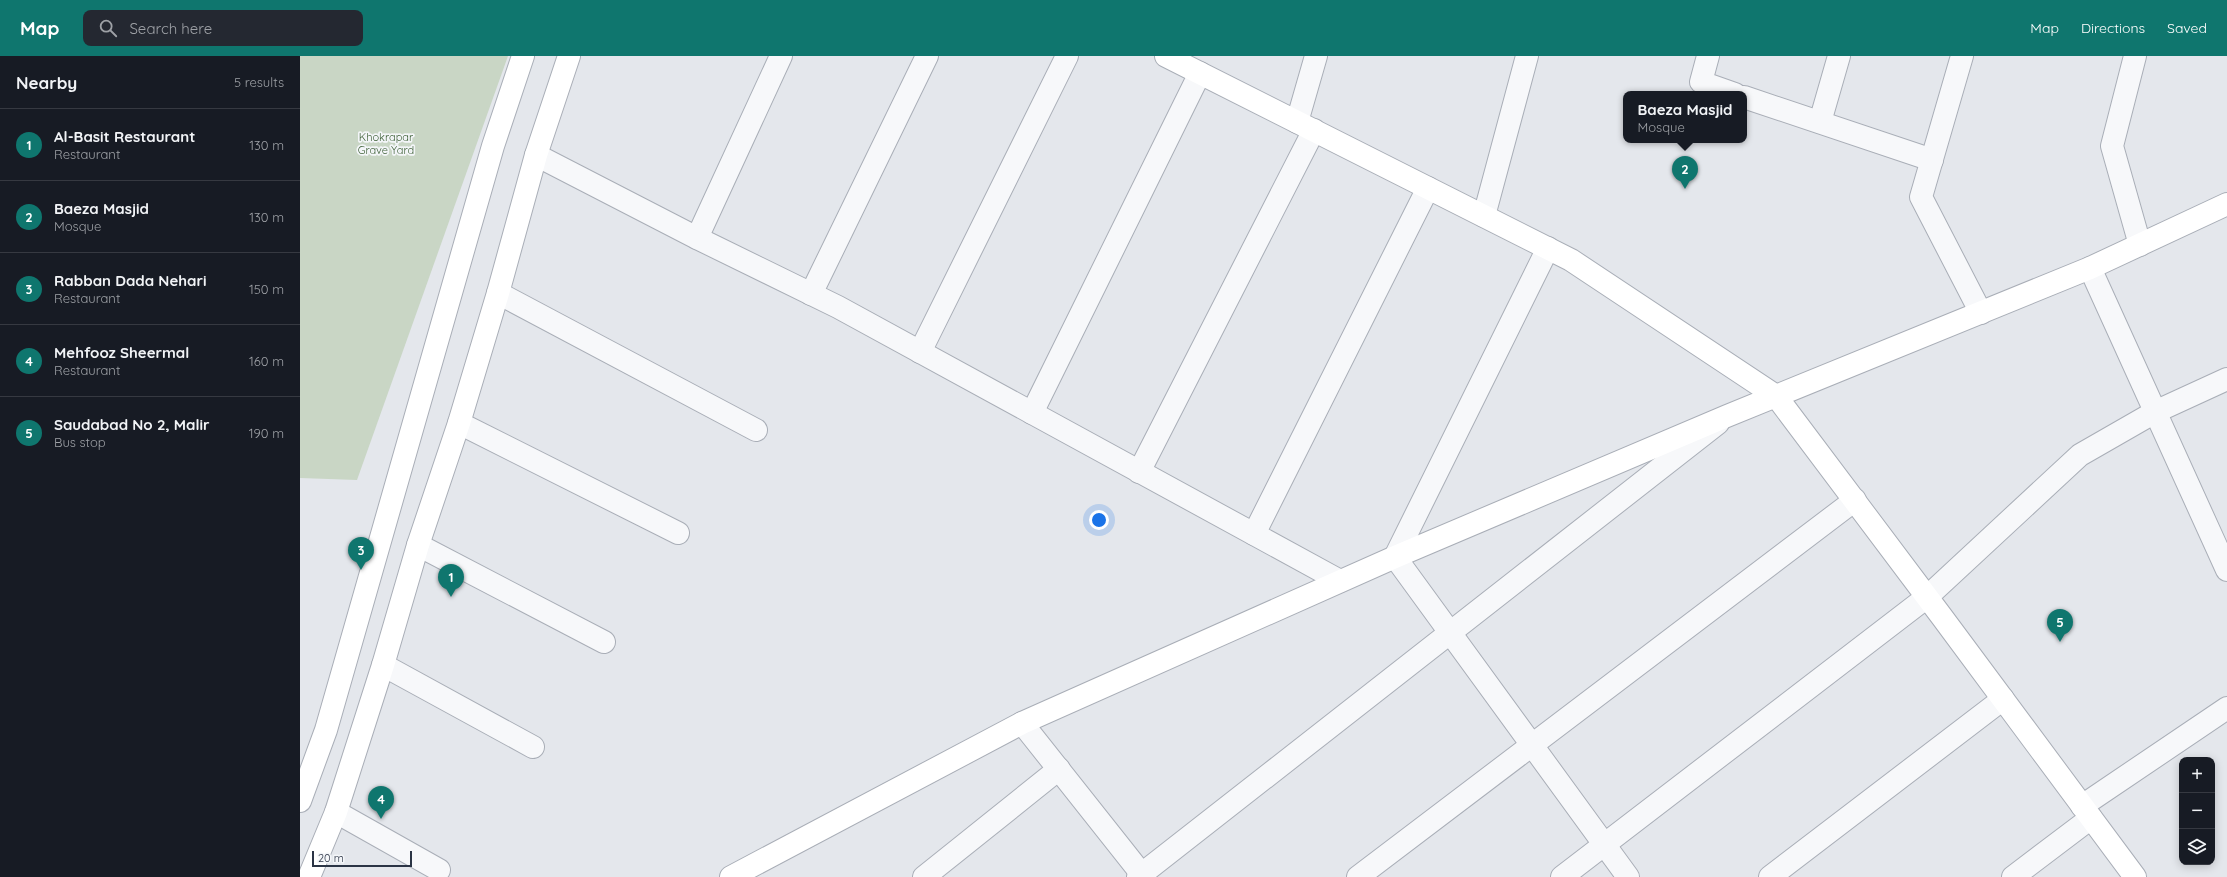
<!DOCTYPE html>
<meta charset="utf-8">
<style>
body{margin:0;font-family:Quicksand,sans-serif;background:#242831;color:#f1f3f6}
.controls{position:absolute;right:12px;bottom:12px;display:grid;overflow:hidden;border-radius:8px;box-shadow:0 2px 10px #0003}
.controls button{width:36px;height:36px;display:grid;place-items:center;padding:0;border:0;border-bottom:1px solid #363941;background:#171b24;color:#f1f3f6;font:20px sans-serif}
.scale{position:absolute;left:12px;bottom:10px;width:100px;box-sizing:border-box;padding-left:4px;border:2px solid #2b3445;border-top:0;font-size:11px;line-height:14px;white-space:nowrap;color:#2b3445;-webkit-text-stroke:3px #f4f6f9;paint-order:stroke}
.you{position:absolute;left:799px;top:464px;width:14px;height:14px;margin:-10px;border:3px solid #fff;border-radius:50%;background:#1a73e8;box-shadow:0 0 0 6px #1a73e833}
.badge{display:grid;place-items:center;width:26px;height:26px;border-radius:50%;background:#0f766e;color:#fff;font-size:13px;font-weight:700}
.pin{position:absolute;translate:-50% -33px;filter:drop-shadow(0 1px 2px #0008)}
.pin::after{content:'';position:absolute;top:21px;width:14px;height:12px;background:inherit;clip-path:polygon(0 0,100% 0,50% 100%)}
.popup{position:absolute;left:1323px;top:35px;width:124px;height:52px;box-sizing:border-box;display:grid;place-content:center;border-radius:8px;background:#171b24;filter:drop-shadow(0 1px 3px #0005);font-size:13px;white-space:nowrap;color:#9ea1a6}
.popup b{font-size:15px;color:#f1f3f6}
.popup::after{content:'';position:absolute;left:50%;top:100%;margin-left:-8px;border:8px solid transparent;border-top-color:#171b24}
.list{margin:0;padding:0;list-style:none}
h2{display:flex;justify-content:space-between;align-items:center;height:52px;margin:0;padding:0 16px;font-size:17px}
h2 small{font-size:13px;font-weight:400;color:#9ea1a6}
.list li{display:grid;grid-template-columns:26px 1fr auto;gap:12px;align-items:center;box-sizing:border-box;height:72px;padding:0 16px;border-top:1px solid #363941}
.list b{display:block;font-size:15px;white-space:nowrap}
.list p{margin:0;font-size:13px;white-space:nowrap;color:#9ea1a6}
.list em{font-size:13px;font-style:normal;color:#9ea1a6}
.icon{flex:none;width:22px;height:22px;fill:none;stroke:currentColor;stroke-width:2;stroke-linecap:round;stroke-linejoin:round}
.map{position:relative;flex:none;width:1927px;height:821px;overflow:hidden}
header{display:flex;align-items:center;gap:24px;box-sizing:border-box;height:56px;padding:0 20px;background:#0f766e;color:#fff}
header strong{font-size:19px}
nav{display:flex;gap:22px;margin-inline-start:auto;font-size:14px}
.search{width:280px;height:36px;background:#242831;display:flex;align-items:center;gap:10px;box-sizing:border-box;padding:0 14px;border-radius:8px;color:#9ea1a6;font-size:15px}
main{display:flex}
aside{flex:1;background:#171b24}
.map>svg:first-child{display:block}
</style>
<header>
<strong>Map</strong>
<div class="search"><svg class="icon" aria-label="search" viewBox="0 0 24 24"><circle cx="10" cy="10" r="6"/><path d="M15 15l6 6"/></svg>Search here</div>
<nav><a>Map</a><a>Directions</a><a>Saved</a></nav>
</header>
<main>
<aside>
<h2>Nearby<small>5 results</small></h2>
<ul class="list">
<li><span class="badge">1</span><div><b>Al-Basit Restaurant</b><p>Restaurant</p></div><em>130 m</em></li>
<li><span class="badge">2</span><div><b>Baeza Masjid</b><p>Mosque</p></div><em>130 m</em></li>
<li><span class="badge">3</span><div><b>Rabban Dada Nehari</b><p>Restaurant</p></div><em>150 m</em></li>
<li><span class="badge">4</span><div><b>Mehfooz Sheermal</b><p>Restaurant</p></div><em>160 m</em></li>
<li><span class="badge">5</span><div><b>Saudabad No 2, Malir</b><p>Bus stop</p></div><em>190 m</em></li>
</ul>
</aside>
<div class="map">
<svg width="1927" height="821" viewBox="0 0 1927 821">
<rect width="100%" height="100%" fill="#e4e7ec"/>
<polygon fill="#c9d6c5" points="0,0 208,0 57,424 0,422"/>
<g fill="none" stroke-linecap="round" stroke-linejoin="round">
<g stroke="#a9aeb7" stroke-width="24">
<g id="street">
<polyline points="1408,0 1401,26 1435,38"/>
<polyline points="1662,0 1621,141 1681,257"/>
<polyline points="1835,0 1812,90 1840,189"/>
<polyline points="1444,41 1632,104"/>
<polyline points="997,66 1016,0"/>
<polyline points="1520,66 1539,0"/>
<polyline points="236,99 397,182 538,251 1040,525"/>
<polyline points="1184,160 1227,0"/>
<polyline points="397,182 481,0"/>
<polyline points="1248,192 1095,501 1328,821"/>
<polyline points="1790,212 1927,514"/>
<polyline points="198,237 456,374"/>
<polyline points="511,238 627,0"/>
<polyline points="620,296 767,0"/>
<polyline points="732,357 900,17"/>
<polyline points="159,367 378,477"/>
<polyline points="839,416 1014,74"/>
<polyline points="954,478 1128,132"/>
<polyline points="118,489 304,586"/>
<polyline points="83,609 233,691"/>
<polyline points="722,667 844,821"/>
<polyline points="1782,750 1927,652"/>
<polyline points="36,756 139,814"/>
<polyline points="624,821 759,713"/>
<polyline points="838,821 1418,367"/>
<polyline points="1058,821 1555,444"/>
<polyline points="1262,821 1627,541 1780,399 1855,356 1927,323"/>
<polyline points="1470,821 1703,643"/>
<polyline points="1713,821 1791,762"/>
</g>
</g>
<g stroke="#a9aeb7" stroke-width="24">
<g id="secondary">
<polyline points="866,0 1271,204 1476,340 1642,561 1835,821"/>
<polyline points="0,745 26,674 193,90 223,0"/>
<polyline points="9,821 36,756 83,609 118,489 159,367 198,237 236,99 269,0"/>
<polyline points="431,821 722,667 1095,501 1427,360 1790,212 1927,148"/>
</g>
</g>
<use href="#street" stroke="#f7f8fa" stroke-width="22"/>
<use href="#secondary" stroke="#fff" stroke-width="22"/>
</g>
<g text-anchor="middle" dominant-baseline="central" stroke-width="3.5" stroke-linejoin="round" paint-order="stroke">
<g font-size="11" fill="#3f6138" stroke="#f4f6f9">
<text x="86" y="81">Khokrapar<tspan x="86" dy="13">Grave Yard</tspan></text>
</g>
</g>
</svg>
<div class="controls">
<button>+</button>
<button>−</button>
<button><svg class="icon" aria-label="layers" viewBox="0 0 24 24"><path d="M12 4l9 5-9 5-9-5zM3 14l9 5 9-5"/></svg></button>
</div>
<div class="scale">20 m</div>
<div class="you"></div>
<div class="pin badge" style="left:151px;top:541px">1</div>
<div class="pin badge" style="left:1385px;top:133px">2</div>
<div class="popup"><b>Baeza Masjid</b>Mosque</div>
<div class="pin badge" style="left:61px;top:514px">3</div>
<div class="pin badge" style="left:81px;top:763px">4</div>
<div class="pin badge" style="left:1760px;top:586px">5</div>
</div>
</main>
